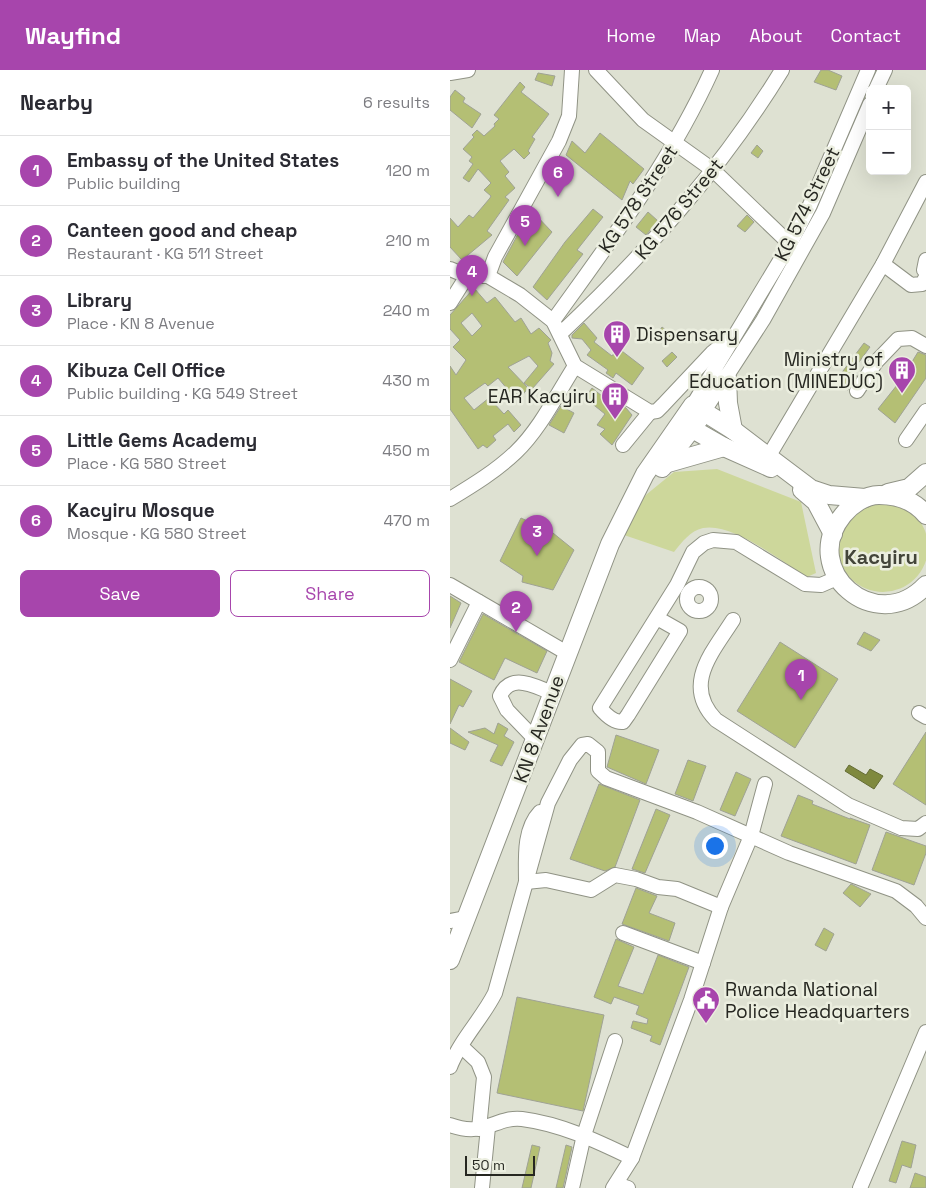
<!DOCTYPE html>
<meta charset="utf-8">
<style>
body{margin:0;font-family:"Space Grotesk",sans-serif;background:#f2f2f3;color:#2b2b33}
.controls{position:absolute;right:15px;top:15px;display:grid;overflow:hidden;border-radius:8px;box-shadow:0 5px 20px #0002}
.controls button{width:45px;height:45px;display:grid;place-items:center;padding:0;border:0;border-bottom:1px solid #e1e1e2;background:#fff;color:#2b2b33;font:25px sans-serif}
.scale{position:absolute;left:15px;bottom:12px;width:70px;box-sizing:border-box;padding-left:5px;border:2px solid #262721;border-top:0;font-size:14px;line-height:18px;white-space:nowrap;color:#262721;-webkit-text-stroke:4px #ebeedf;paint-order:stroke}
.you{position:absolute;left:264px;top:775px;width:18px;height:18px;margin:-12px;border:4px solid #fff;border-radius:50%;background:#1a73e8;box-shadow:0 0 0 8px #1a73e833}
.badge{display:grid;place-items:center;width:32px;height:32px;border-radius:50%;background:#a745ac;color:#fff;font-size:16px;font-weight:700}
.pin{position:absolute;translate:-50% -41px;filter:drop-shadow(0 1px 2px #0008)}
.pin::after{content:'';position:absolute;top:26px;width:18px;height:15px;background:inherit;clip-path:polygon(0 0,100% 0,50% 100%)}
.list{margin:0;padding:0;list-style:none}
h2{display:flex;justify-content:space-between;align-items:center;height:65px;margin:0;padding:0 20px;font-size:21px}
h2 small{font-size:16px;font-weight:400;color:#7c7c81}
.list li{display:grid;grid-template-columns:32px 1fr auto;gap:15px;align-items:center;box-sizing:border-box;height:70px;padding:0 20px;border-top:1px solid #e1e1e2}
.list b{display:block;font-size:19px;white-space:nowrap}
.list p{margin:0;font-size:16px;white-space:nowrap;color:#7c7c81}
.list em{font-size:16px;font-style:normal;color:#7c7c81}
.actions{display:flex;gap:10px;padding:15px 20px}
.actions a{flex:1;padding:11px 0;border:1px solid #a745ac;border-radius:8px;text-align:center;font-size:18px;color:#a745ac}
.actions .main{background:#a745ac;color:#fff}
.map{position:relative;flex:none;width:476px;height:1118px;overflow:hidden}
header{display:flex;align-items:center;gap:30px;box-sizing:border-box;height:70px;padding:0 25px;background:#a745ac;color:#fff}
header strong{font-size:24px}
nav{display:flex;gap:28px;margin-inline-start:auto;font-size:18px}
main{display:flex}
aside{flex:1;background:#fff}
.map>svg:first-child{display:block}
</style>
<header>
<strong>Wayfind</strong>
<nav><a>Home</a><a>Map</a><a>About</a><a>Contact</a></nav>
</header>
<main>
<aside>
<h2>Nearby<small>6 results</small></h2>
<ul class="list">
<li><span class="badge">1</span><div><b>Embassy of the United States</b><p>Public building</p></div><em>120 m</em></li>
<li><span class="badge">2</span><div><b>Canteen good and cheap</b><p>Restaurant · KG 511 Street</p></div><em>210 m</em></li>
<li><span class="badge">3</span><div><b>Library</b><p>Place · KN 8 Avenue</p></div><em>240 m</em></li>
<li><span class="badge">4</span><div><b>Kibuza Cell Office</b><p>Public building · KG 549 Street</p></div><em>430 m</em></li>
<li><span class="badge">5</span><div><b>Little Gems Academy</b><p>Place · KG 580 Street</p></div><em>450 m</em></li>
<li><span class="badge">6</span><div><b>Kacyiru Mosque</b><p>Mosque · KG 580 Street</p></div><em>470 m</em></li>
</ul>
<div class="actions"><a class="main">Save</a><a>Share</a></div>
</aside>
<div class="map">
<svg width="476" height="1118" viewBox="0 0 476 1118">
<rect width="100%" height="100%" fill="#dee1d2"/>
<g fill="#cdd79b">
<path d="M267,399L351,432L366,503L357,507C332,492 283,452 253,458C240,461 232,472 224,482L174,465L183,439L197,424L224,402Z"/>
<circle cx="433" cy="477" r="45"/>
</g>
<polygon fill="#7f893e" stroke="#646c35" points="399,695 416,705 420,699 433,706 424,719 395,701"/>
<g fill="#b4bf74" stroke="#9fa294" fill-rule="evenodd">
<polygon points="371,0 378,0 392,6 386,20 364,12"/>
<polygon points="88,3 105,6 102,16 85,10"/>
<polygon points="70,12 75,17 71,22 99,44 82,67 85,69 78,81 80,83 74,89 64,79 50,91 59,102 55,106 65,118 55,127 59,130 37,161 42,165 12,190 0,177 0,148 8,157 19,145 23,148 40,128 41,126 34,120 41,113 28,99 19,112 13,108 23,94 19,91 22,87 13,79 24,67 22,65 27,60 34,66 45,56 44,54 49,49 44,45"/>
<polygon points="5,20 15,28 13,32 31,44 22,58 0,40 0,27"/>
<polygon points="150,63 194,99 183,114 180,111 172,130 116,85 122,71 135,83"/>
<polygon points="307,75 313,81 308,88 301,83"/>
<polygon points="143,139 153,147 127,180 133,184 97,230 83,217 115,172"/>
<polygon points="81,140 102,162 67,206 53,192"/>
<polygon points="198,142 208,151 196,165 186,157"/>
<polygon points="297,145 304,152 295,162 287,156"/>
<path d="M24,218L37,233L45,227L65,252L71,248L81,264L89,258L101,270L98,273L102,283L100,291L104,294L82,319L74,313L88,296L79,286L58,297L78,318L71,327L67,323L64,327L48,308L38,316L35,313L14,328L24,340L39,328L54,344L58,340L71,355L64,362L58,354L43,366L46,370L37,378L33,375L28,379L0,339V296L6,305L16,290L3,277L10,270L0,259V245ZM22,243L32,256L22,266L11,253Z"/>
<polygon points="134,253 147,268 144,272 162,286 168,278 194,298 182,315 166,303 163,308 156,303 158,300 137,285 141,280 132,269 122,268 122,265"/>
<polygon points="212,257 221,264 217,270 208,263"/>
<polygon points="414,273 420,277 401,303 407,306 398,320 387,315 393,301"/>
<polygon points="222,282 227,287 217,297 212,291"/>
<polygon points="468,282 476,285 476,308 445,353 428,339 451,310 444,304 452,295 457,300"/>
<polygon points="142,318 162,334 164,331 176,338 182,345 162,375 150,364 155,359 147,355 155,344 135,328"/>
<polygon points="111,336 124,343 114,363 99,355"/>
<polygon points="71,448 103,463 124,480 103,520 72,512 73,506 50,491"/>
<polygon points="0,526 11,533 0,558"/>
<polygon points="33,544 97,581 87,603 55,588 44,610 9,592"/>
<polygon points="414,562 430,570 421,581 407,574"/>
<polygon points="330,572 388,609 345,678 287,641"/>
<polygon points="0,609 22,621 13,637 9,635 0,654"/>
<polygon points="48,653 58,659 54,666 64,672 52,696 40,691 48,675 18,662 35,658 44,664"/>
<polygon points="0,658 19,672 15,680 0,673"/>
<polygon points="476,662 476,735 443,714"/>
<polygon points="166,665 209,680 196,714 157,697"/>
<polygon points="238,690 256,696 243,731 225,724"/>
<polygon points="286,702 301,709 285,746 270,740"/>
<polygon points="149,714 190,730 165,797 155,801 120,789"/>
<polygon points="348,725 363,731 362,734 400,749 400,748 420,755 406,794 331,766"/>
<polygon points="206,739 220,745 195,803 182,799"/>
<polygon points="436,762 476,776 476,783 464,815 422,800"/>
<polygon points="257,773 270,778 267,785 254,779"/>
<polygon points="401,814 421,824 410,837 393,823"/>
<polygon points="186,818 207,826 199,843 225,853 219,871 172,854"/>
<polygon points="374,858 384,864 376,881 365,875"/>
<polygon points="166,869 184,877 168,916 193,924 208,885 239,897 210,975 200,971 202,966 181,958 183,951 197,954 198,949 186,944 189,936 164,927 161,934 144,927"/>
<polygon points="67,927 154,945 133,1041 47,1023"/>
<polygon points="452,1071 466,1075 461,1098 452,1095 446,1113 439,1111"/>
<polygon points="82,1075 90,1077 81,1118 72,1118"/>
<polygon points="116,1075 122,1077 115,1109 113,1118 106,1118"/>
<polygon points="465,1103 476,1107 476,1118 460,1118"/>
</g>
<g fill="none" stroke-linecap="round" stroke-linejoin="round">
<g stroke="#909385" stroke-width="16">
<g id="minor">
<polyline points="146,0 193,50 263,100 340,174"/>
<polyline points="0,3 18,0"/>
<polyline points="426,19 435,0"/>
<polyline points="476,190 474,200 476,202"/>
<polyline points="433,194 461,215 472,214 476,207"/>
<polyline points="0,199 17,206 38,206 70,225 103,251 125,296 200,342 207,341 213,335 262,283 278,270"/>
<polyline points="38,206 45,187 109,71 119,46 122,0"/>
<polyline points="0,233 17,206"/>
<path d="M103,251C161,170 221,91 262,0"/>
<path d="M110,264C195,184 271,100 332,0"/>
<polyline points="407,321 426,292 448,269 462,268 476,276"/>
<polyline points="243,335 340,174 360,135 418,0"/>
<polyline points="254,341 313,250 373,143 420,34"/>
<polyline points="456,370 476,341"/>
<polyline points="173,375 200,342"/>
<polyline points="314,394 433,194 476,112"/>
<path d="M0,429C23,415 46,401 66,382C90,359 107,324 125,296"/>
<polyline points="0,515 117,583"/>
<circle cx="249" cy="529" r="12"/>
<path d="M207,548L230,561L178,645L173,652C164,653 156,645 150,638L227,515L243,482L254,473L263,470L286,472L355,514L371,515L387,508"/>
<path d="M283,550C262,583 232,615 266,650L398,735L451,758L468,759L476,753"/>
<polyline points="0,590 29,532"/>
<polyline points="469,643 476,647"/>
<path d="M85,669L57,640L50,626C61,602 83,616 103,623"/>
<path d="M90,742C73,760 76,789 76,812L96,810L141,820L165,805L186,809L208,817L227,819L271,837"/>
<polyline points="0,851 16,848"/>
<polyline points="173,863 253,893"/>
<polyline points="11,976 28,992 34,1007 29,1059"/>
<path d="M0,997C10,970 32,949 45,923L98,733L120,690L132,675L138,674L148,682V701L156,708L247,742L339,783L446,821L466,836L476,848"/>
<path d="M0,1055C35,1068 46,1046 72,1049C111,1054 147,1071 182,1088"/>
<polyline points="166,1114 178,1118"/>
<polyline points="32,1118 38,1057"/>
<polyline points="122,1118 134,1065 165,971"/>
<polyline points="163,1118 182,1088 241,930 271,837 301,766 315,714"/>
<polyline points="410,1118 476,962"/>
</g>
</g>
<g stroke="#909385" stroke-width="20">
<g id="major">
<polyline points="277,307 278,333 283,360"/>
<polyline points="232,353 274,377 321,398"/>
<polyline points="218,393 274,377"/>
<polyline points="212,398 249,349"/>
<polyline points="352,420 366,432 383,464"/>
<polyline points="438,423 459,418 476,403"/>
<path d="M476,445C464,430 448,425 429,425C415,425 401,435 393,445C348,500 426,568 476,515"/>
<polyline points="0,890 160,474 195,404 243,335 283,360 361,419 379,425 415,428"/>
</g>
</g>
<use href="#minor" stroke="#fff" stroke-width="14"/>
<use href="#major" stroke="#fff" stroke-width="18"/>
</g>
<defs>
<g id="building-pin" transform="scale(1.4375)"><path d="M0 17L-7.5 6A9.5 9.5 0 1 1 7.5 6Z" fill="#a745ac" stroke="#ebeedf"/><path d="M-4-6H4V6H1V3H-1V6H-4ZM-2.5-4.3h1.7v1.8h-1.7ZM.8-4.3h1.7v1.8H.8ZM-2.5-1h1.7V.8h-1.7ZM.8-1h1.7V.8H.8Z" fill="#fff"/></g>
<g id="civic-pin" transform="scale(1.4375)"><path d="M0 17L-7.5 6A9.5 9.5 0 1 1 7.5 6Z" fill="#a745ac" stroke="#ebeedf"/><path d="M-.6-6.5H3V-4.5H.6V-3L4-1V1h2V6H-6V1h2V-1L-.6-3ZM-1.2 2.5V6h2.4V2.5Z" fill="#fff"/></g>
</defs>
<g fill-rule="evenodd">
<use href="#building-pin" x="167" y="264"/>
<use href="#building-pin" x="452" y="300"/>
<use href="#building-pin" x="165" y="326"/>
<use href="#civic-pin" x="256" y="930"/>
</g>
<g text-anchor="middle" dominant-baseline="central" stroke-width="5" stroke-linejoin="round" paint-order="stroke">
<g font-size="19" fill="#262721" stroke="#ebeedf">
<text transform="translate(188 129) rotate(-56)">KG 578 Street</text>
<text transform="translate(357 134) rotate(-64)">KG 574 Street</text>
<text transform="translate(229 139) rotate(-50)">KG 576 Street</text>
<text transform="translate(89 659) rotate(-70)">KN 8 Avenue</text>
</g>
<g font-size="19" fill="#262721" stroke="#ebeedf" text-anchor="start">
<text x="186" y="264">Dispensary</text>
<text x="433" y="289" text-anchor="end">Ministry of<tspan x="433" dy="22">Education (MINEDUC)</tspan></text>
<text x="146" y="326" text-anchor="end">EAR Kacyiru</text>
<text x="275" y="919">Rwanda National<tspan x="275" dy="22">Police Headquarters</tspan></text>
</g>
<g font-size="20" font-weight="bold" fill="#434539" stroke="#ebeedf">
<text x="431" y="487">Kacyiru</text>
</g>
</g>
</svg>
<div class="controls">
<button>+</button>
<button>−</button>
</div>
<div class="scale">50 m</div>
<div class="you"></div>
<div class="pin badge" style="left:351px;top:630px">1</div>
<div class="pin badge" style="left:66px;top:562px">2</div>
<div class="pin badge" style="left:87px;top:486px">3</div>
<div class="pin badge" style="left:22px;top:226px">4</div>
<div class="pin badge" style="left:75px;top:176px">5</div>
<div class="pin badge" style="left:108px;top:127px">6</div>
</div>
</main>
